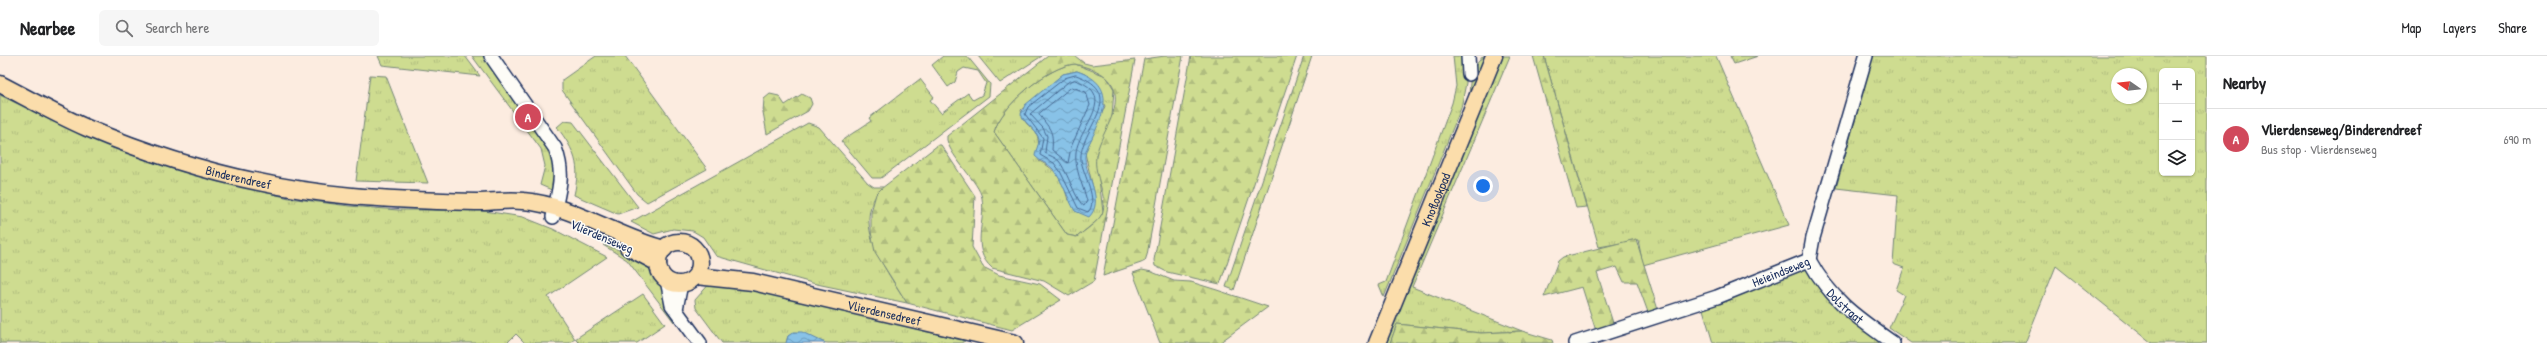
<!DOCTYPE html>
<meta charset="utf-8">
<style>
body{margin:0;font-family:"Patrick Hand",sans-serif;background:#f6f6f6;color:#202124}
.controls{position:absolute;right:12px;top:12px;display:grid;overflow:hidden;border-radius:6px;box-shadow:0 1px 3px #0004}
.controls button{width:36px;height:36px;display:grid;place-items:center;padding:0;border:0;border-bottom:1px solid #e0e0e0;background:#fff;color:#202124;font:20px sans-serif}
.compass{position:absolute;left:2111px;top:12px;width:36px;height:36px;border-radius:50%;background:#fff;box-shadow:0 1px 3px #0004;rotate:284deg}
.you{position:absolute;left:1483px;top:130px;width:14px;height:14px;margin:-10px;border:3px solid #fff;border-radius:50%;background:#1a73e8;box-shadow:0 0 0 6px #1a73e833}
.badge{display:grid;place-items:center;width:26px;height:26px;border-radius:50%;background:#d1495b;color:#fff;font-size:13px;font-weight:700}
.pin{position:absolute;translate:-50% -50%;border:2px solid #fff;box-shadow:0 1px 4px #0006}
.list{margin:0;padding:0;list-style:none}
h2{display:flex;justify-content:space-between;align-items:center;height:52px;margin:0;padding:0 16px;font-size:17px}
h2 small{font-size:13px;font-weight:400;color:#757577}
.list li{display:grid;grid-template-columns:26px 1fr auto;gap:12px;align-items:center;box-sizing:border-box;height:60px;padding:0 16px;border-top:1px solid #e0e0e0}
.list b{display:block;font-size:15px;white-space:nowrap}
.list p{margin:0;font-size:13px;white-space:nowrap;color:#757577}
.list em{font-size:13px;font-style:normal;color:#757577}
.icon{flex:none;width:22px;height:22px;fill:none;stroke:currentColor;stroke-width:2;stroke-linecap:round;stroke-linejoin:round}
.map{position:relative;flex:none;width:2207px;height:287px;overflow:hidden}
header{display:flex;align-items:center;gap:24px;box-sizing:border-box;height:56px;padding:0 20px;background:#fff;border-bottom:1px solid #e0e0e0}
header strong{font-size:19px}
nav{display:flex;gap:22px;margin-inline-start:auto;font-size:14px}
.search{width:280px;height:36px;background:#f6f6f6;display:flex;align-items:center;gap:10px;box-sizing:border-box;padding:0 14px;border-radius:6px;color:#757577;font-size:15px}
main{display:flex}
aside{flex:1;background:#fff}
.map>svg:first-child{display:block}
</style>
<header>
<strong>Nearbee</strong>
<div class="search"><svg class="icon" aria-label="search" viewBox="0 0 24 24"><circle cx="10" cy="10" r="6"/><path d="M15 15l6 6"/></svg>Search here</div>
<nav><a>Map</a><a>Layers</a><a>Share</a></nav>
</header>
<main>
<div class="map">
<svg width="2207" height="287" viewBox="0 0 2207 287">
<defs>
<pattern id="grass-tufts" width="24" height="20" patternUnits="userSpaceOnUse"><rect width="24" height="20" fill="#cedc90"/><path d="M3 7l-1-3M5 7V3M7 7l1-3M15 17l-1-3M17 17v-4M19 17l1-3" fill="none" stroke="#b0bd7f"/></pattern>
<pattern id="forest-firs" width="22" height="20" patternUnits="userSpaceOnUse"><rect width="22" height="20" fill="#cedc90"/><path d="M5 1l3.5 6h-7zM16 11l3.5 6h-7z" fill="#b0bd7f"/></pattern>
<pattern id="water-waves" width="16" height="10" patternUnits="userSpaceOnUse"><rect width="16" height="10" fill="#88c2e7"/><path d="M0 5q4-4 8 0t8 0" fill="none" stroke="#6e9ebe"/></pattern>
</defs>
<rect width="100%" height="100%" fill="#fcece0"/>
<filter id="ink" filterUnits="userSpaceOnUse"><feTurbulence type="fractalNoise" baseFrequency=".025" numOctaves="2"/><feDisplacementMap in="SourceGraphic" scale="8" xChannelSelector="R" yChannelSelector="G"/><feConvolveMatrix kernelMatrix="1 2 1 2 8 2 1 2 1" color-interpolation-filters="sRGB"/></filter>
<g filter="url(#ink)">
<g fill="url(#grass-tufts)" stroke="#748677" fill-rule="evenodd">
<polygon points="378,0 465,0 480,20 382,9"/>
<polygon points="472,0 486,0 526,54 555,106 554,135 540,129 545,110 541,93"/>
<polygon points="596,0 625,0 707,113 647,146 637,138 562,34 562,24"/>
<polygon points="943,0 967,0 990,28 989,40 881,122 872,122 841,85 871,65 869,62 920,23 934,41 930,44 941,57 968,37 973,44 982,39 986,27 978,15 964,12 958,16 955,26 948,31 932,9"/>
<polygon points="978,0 1042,0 1000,27"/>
<polygon points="1453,0 1465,0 1466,27 1461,52 1384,241 1379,229 1386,226 1452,47 1456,30"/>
<polygon points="1483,0 1489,0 1469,39 1471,15"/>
<polygon points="1500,0 1510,0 1412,231 1522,275 1481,277 1397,268 1390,287 1384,287"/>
<polygon points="1544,0 1716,0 1789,169 1643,209 1638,184 1599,191"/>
<polygon points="1730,0 1758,0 1734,8"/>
<path d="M1873,0H2207V287H2152L2056,210L2025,287H1911L1889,272L1904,239L1896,234L1904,212L1893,208L1898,139L1836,132ZM2162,15H2192V117H2162ZM2117,18H2141V42H2117Z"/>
<path d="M1075,8L1106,20L1114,33L1112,61L1096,99L1103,156L1099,163L1077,181L1067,179L994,76C1001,50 1048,10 1075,8ZM1077,15L1085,18L1105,50L1085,97L1093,132L1068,144C1063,126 1057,113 1039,105C1039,98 1040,89 1038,83C1036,70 1024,73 1021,54L1063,18Z"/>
<polygon points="370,19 386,20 428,127 356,125"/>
<polygon points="0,39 46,62 98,85 149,105 216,124 289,142 349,150 398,154 478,154 523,161 553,173 607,201 548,241 575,283 643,238 665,268 637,287 579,287 575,283 569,287 525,287 516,278 507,287 0,287"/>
<path d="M564,65L573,66L638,151L618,158L574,139C581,109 575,95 557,71Z"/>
<path d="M808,67L819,71L868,127L874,131H883C848,166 887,215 907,247L812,227L716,200L703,181L693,175L673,173L654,178L631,166Z"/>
<path d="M603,189C630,197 650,202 663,228C669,238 667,252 674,266L627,204Z"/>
<polygon points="1805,211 1808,212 1826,242 1885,287 1713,287 1702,250"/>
<path d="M712,225L828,251L965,285L961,287C917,287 872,287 828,287C812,286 804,270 788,280L786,287H722L696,252L695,244Z"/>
</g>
<g fill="url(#forest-firs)" stroke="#748677" fill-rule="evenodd">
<path d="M1048,0H1075L1084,7L1092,9L1135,4L1094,225L1069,240L1044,225L992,212C970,193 986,166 982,142C979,126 951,102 947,84V80ZM1075,8C1089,12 1107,16 1113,30C1123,55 1099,78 1096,101C1093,119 1109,141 1102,158C1098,166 1084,175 1077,181L1067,179L994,76C1001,50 1048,10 1075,8Z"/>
<polygon points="1165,0 1183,0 1147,199 1145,205 1141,207 1103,220 1144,3"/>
<polygon points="1191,0 1297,0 1220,228 1167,216 1155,210 1154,204"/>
<polygon points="1304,0 1312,0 1234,234 1226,231"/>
<polygon points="1533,0 1544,0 1587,151 1576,152"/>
<polygon points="770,38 779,40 785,49 802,38 810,42 812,48 808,55 767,78 763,56 764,43"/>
<polygon points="938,89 941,89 975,140 972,191 983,211 999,219 1040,228 1061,244 1012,274 907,247 875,196 871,176 871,156 876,138 882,132"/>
<polygon points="1636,183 1659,257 1649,259 1637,226 1624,226 1617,211 1597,217 1614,270 1596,275 1582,231 1544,241 1558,205 1563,201"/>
<polygon points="1142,214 1152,216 1174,225 1191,226 1217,234 1268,251 1219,287 1160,287 1133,217"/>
<polygon points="1397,268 1481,277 1522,275 1552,284 1553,287 1390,287"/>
</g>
<g fill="url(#water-waves)" stroke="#5c87b0">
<path d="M1077,15C1115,28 1106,53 1092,82C1089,88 1085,95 1085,102C1086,120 1105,145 1089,161L1075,155C1067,141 1063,126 1053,113C1048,107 1040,106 1035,100C1035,95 1039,89 1039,84C1038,74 1024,68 1021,58L1025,49L1063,18Z"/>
<polygon points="794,276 802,276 825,287 786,287 788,280"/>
</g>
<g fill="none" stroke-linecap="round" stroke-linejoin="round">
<g stroke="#476a95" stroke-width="1">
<path d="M1076,19C1131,38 1078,74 1081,104C1083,118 1099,145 1088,156L1078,152L1060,115L1054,107L1040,99L1043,82L1025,58L1028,51L1065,22Z"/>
<path d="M1075,24C1120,39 1079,71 1076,96C1074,112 1083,129 1087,145L1084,150C1077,147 1067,115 1059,105C1055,101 1050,100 1045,97L1047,80L1043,72L1030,58L1068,26Z"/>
<path d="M1072,31L1086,36L1090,49L1071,91L1068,107L1052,94C1054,73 1049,73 1039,58Z"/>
</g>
<g stroke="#1b2f5e" stroke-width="16">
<g id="minor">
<path d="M491,0L555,92C565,119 559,133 553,161"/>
<polyline points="1468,0 1469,18"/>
<polyline points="1809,204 1813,182 1866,0"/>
<path id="s1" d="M1809,204C1831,244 1856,261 1893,287"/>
<polyline points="667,224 672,249 700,287"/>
<polyline points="676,253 681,228"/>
<path id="s2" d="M1575,287L1717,241L1809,204"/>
</g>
</g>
<g stroke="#1b2f5e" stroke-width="19">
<g id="major">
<path id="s3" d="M0,28C29,43 57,59 87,72C170,107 262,132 352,140C394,144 436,145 477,146C492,146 508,143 523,145C573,149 616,181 664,193"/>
<circle cx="679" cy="207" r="21"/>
<polyline points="628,191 658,207"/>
<path id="s4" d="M696,220L753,226L1015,287"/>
<path id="s5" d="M1377,287L1494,0"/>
</g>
</g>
<use href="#minor" stroke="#fdfcf7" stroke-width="13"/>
<use href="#major" stroke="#fbddab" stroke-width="16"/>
</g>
</g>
<g text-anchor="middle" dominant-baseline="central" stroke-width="3" stroke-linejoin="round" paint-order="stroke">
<g font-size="13" fill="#1b2f5e" stroke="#fdfcf7">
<text stroke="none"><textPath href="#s3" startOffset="257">Binderendreef</textPath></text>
<text stroke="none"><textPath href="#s5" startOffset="155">Knoflookpad</textPath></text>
<text transform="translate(602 180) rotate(23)">Vlierdenseweg</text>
<text stroke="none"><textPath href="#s2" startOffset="218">Heieindseweg</textPath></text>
<text stroke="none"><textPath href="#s1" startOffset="59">Dolstraat</textPath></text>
<text stroke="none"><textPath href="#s4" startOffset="192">Vlierdensedreef</textPath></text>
</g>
</g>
</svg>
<div class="controls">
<button>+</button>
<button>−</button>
<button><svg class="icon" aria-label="layers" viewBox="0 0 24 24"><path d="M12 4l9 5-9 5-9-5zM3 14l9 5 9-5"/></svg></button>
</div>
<svg class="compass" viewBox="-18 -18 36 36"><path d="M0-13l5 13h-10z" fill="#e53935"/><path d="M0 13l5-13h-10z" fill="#757577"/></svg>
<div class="you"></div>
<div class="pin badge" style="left:528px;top:61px">A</div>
</div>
<aside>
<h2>Nearby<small></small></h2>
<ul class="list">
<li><span class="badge">A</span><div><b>Vlierdenseweg/Binderendreef</b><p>Bus stop · Vlierdenseweg</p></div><em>690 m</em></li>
</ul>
</aside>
</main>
